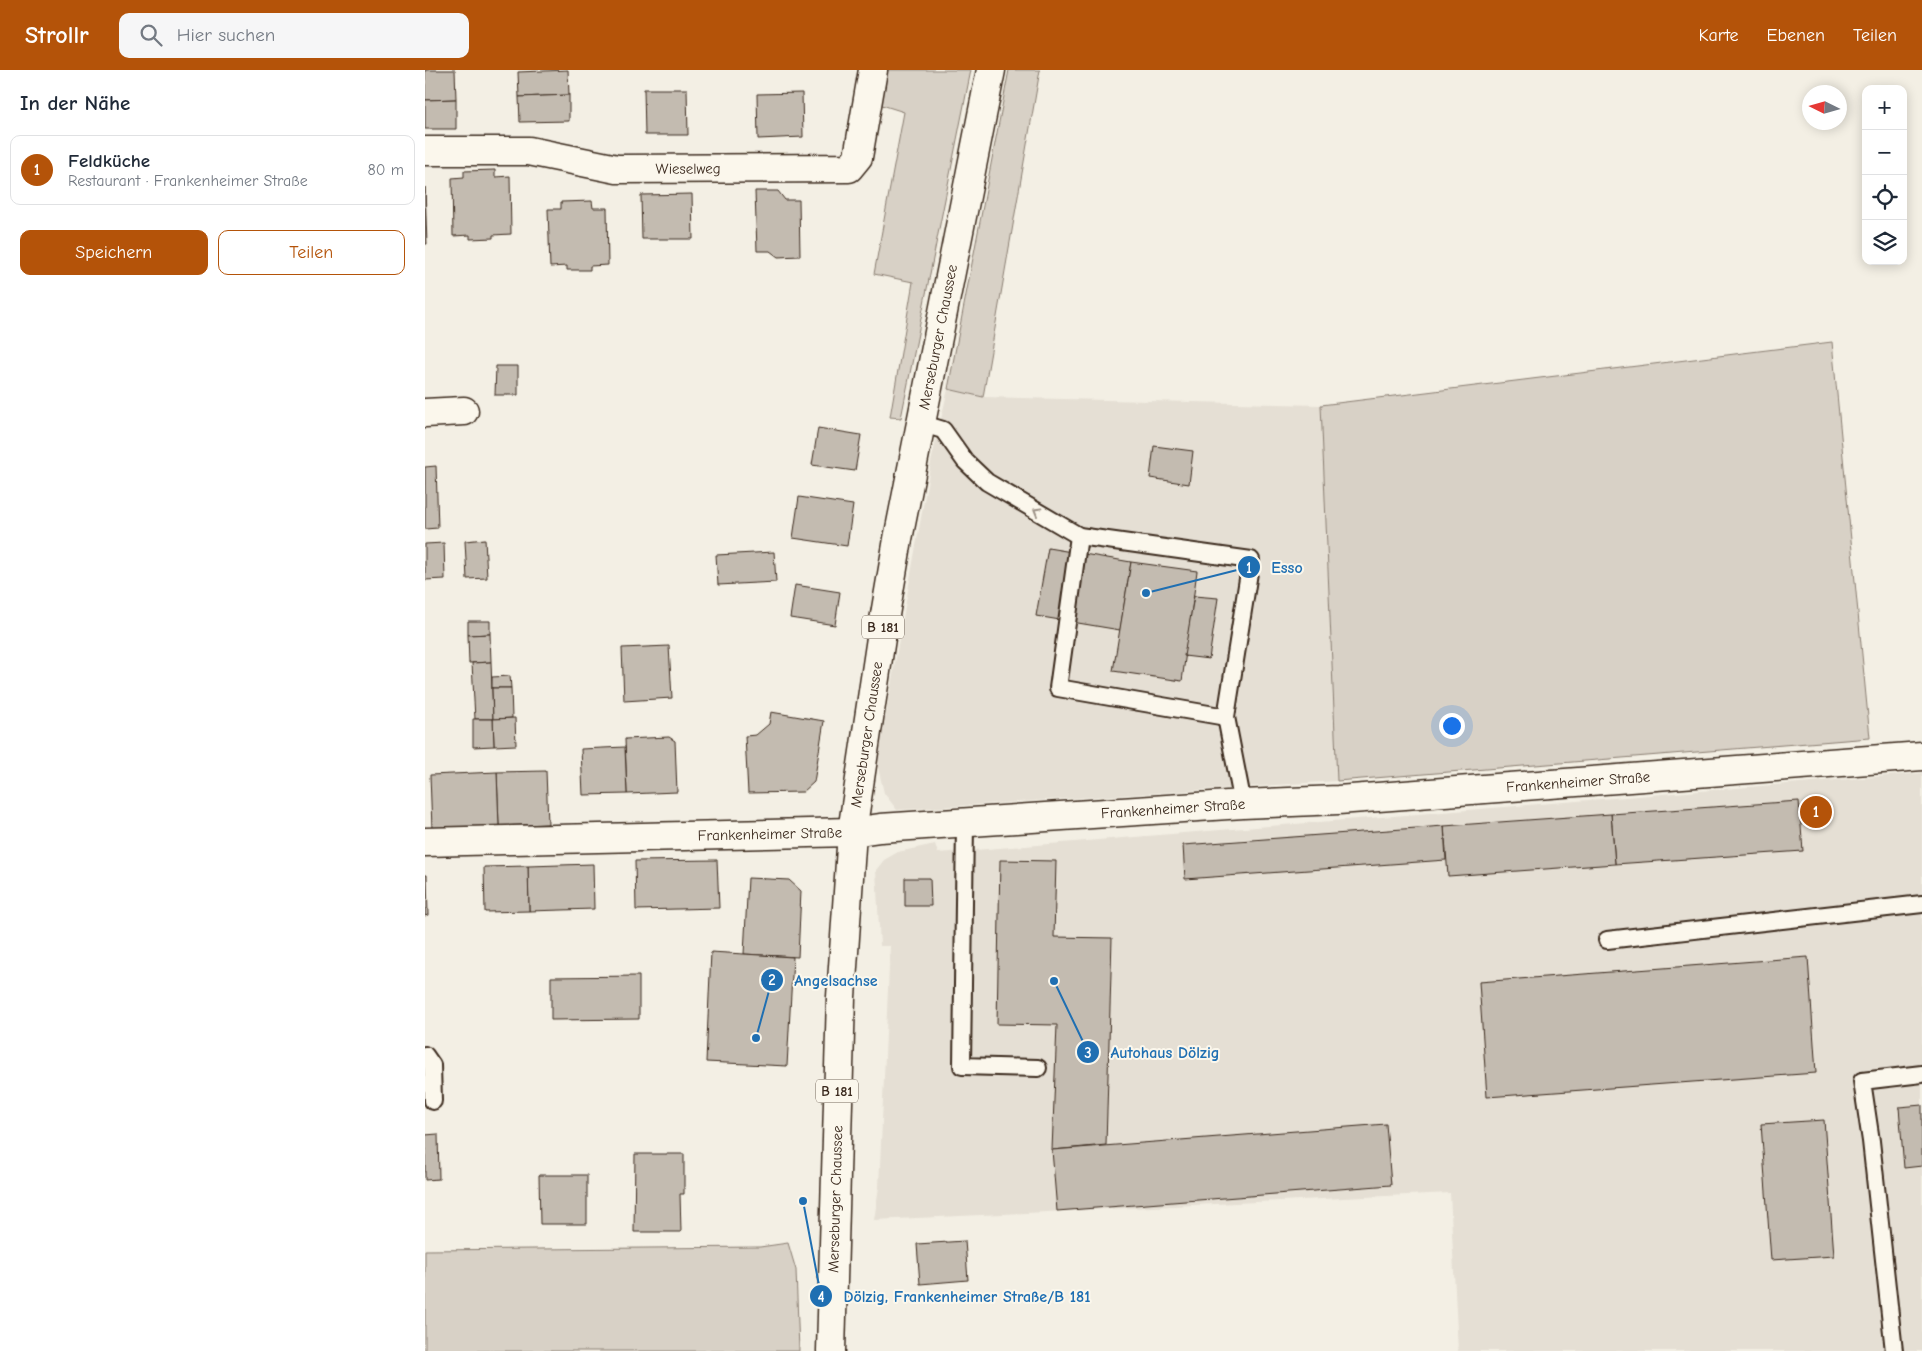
<!DOCTYPE html>
<html lang="de">
<meta charset="utf-8">
<style>
body{margin:0;font-family:"Comic Neue",sans-serif;background:#f6f6f7;color:#1f2937}
.controls{position:absolute;right:15px;top:15px;display:grid;overflow:hidden;border-radius:10px;box-shadow:0 2px 12px #0003}
.controls button{width:45px;height:45px;display:grid;place-items:center;padding:0;border:0;border-bottom:1px solid #e0e1e3;background:#fff;color:#1f2937;font:25px sans-serif}
.compass{position:absolute;left:1377px;top:15px;width:45px;height:45px;border-radius:50%;background:#fff;box-shadow:0 2px 12px #0003;rotate:275deg}
.you{position:absolute;left:1026px;top:655px;width:18px;height:18px;margin:-12px;border:4px solid #fff;border-radius:50%;background:#1a73e8;box-shadow:0 0 0 8px #1a73e833}
.badge{display:grid;place-items:center;width:32px;height:32px;border-radius:50%;background:#b45309;color:#fff;font-size:16px;font-weight:700}
.pin{position:absolute;translate:-50% -50%;border:2px solid #fff;box-shadow:0 1px 5px #0006}
.list{margin:0;padding:0;list-style:none}
h2{display:flex;justify-content:space-between;align-items:center;height:65px;margin:0;padding:0 20px;font-size:21px}
h2 small{font-size:16px;font-weight:400;color:#747a83}
.list li{display:grid;grid-template-columns:32px 1fr auto;gap:15px;align-items:center;box-sizing:border-box;height:70px;margin:0 10px 10px;padding:0 10px;border:1px solid #e0e1e3;border-radius:10px}
.list b{display:block;font-size:19px;white-space:nowrap}
.list p{margin:0;font-size:16px;white-space:nowrap;color:#747a83}
.list em{font-size:16px;font-style:normal;color:#747a83}
.actions{display:flex;gap:10px;padding:15px 20px}
.actions a{flex:1;padding:11px 0;border:1px solid #b45309;border-radius:10px;text-align:center;font-size:18px;color:#b45309}
.actions .main{background:#b45309;color:#fff}
.icon{flex:none;width:28px;height:28px;fill:none;stroke:currentColor;stroke-width:2;stroke-linecap:round;stroke-linejoin:round}
.map{position:relative;flex:none;width:1497px;height:1281px;overflow:hidden}
header{display:flex;align-items:center;gap:30px;box-sizing:border-box;height:70px;padding:0 25px;background:#b45309;color:#fff}
header strong{font-size:24px}
nav{display:flex;gap:28px;margin-inline-start:auto;font-size:18px}
.search{width:350px;height:45px;background:#f6f6f7;display:flex;align-items:center;gap:12px;box-sizing:border-box;padding:0 18px;border-radius:10px;color:#747a83;font-size:19px}
main{display:flex}
aside{flex:1;background:#fff}
.map>svg:first-child{display:block}
</style>
<header>
<strong>Strollr</strong>
<div class="search"><svg class="icon" aria-label="search" viewBox="0 0 24 24"><circle cx="10" cy="10" r="6"/><path d="M15 15l6 6"/></svg>Hier suchen</div>
<nav><a>Karte</a><a>Ebenen</a><a>Teilen</a></nav>
</header>
<main>
<aside>
<h2>In der Nähe<small></small></h2>
<ul class="list">
<li><span class="badge">1</span><div><b>Feldküche</b><p>Restaurant · Frankenheimer Straße</p></div><em>80 m</em></li>
</ul>
<div class="actions"><a class="main">Speichern</a><a>Teilen</a></div>
</aside>
<div class="map">
<svg width="1497" height="1281" viewBox="0 0 1497 1281">
<rect width="100%" height="100%" fill="#f3efe4"/>
<filter id="ink" filterUnits="userSpaceOnUse"><feTurbulence type="fractalNoise" baseFrequency=".02" numOctaves="2"/><feDisplacementMap in="SourceGraphic" scale="10" xChannelSelector="R" yChannelSelector="G"/><feConvolveMatrix kernelMatrix="1 2 1 2 8 2 1 2 1" color-interpolation-filters="sRGB"/></filter>
<g filter="url(#ink)">
<g fill="#e5dfd4">
<polygon points="523,319 558,327 896,335 912,711 472,740 459,723 452,693 506,392"/>
<polygon points="1497,703 1497,1281 1033,1281 1025,1123 449,1150 454,1117 465,876 455,876 451,800 459,790 473,782 510,774 513,783"/>
</g>
<g fill="#d8d1c6" stroke="#8a7e72">
<polygon points="455,0 546,0 476,348 465,347 488,212 449,204 479,42 457,35 451,25"/>
<polygon points="584,0 615,0 558,327 523,319"/>
<polygon points="1407,272 1445,668 912,711 896,335"/>
<polygon points="363,1173 371,1200 374,1281 0,1281 0,1180 335,1177"/>
</g>
<g fill="#c3bbb0" stroke="#3b2a1e">
<polygon points="0,0 30,0 31,29 0,30"/>
<polygon points="143,0 144,25 94,27 93,2"/>
<polygon points="219,19 262,19 263,65 220,65"/>
<polygon points="377,23 378,67 333,69 332,24"/>
<polygon points="144,25 144,51 95,52 94,27"/>
<polygon points="31,29 31,59 0,59 0,30"/>
<polygon points="70,100 70,107 85,106 86,164 68,165 68,168 45,169 45,165 28,166 27,108 39,107 39,101"/>
<polygon points="0,117 2,174 0,174"/>
<polygon points="330,121 353,121 360,130 374,130 375,186 353,187 345,181 332,181"/>
<polygon points="267,124 268,169 217,169 216,125"/>
<polygon points="167,131 168,138 182,138 183,195 165,196 165,200 142,200 142,196 125,197 123,139 136,139 136,132"/>
<polygon points="71,296 93,296 93,325 70,325"/>
<polygon points="393,358 436,365 430,401 387,395"/>
<polygon points="729,376 768,381 764,414 725,408"/>
<polygon points="11,396 13,458 0,459 0,397"/>
<polygon points="374,427 428,435 422,476 368,468"/>
<polygon points="60,469 62,508 42,509 40,471"/>
<polygon points="19,473 20,509 0,510 0,474"/>
<polygon points="623,478 706,492 695,560 611,546"/>
<polygon points="349,482 351,512 293,515 291,485"/>
<polygon points="706,492 772,501 757,611 688,601"/>
<polygon points="370,515 415,522 410,555 365,548"/>
<polygon points="769,526 793,528 784,589 759,586"/>
<polygon points="43,551 65,551 65,564 43,565"/>
<polygon points="65,564 66,592 44,593 43,565"/>
<polygon points="244,576 247,628 199,631 197,578"/>
<polygon points="66,592 68,649 50,649 47,593"/>
<polygon points="85,606 86,618 67,618 67,607"/>
<polygon points="67,618 86,618 87,648 68,649"/>
<polygon points="346,642 399,651 389,712 378,722 323,723 320,666 331,665 344,654"/>
<polygon points="90,648 91,675 69,676 68,649"/>
<polygon points="48,649 68,649 69,676 48,677"/>
<polygon points="244,667 250,671 252,722 202,724 200,669"/>
<polygon points="200,677 202,724 158,725 156,679"/>
<polygon points="121,701 123,754 74,756 72,702"/>
<polygon points="72,702 74,756 7,759 5,705"/>
<polygon points="1374,731 1378,781 1190,794 1186,744"/>
<polygon points="1186,744 1190,794 1023,806 1019,756"/>
<polygon points="1019,756 1021,790 760,809 758,775"/>
<polygon points="292,790 294,838 211,840 210,791"/>
<polygon points="575,790 631,791 629,867 687,868 681,1075 627,1080 632,955 572,954"/>
<polygon points="168,794 169,839 104,841 103,796"/>
<polygon points="103,796 104,841 60,842 59,797"/>
<polygon points="0,805 2,805 3,845 0,846"/>
<polygon points="323,808 364,810 376,821 373,887 319,884"/>
<polygon points="480,808 505,808 506,836 480,836"/>
<polygon points="286,882 368,887 362,996 281,992"/>
<polygon points="1383,887 1391,1003 1062,1027 1054,912"/>
<polygon points="214,906 214,949 126,950 126,907"/>
<polygon points="1497,1035 1497,1096 1479,1098 1474,1037"/>
<polygon points="1399,1050 1409,1186 1346,1190 1336,1054"/>
<polygon points="961,1054 966,1115 632,1141 627,1080"/>
<polygon points="13,1064 14,1109 0,1110 0,1065"/>
<polygon points="210,1084 259,1084 259,1124 255,1124 256,1162 209,1162"/>
<polygon points="114,1105 162,1105 162,1154 115,1154"/>
<polygon points="540,1171 543,1210 495,1214 492,1174"/>
</g>
<g fill="none" stroke-linecap="round" stroke-linejoin="round">
<g stroke="#3b2a1e" stroke-width="20">
<g id="service">
<polyline points="495,353 518,360 540,391 562,412 654,466 826,490 801,647 818,734"/>
<polyline points="654,466 633,618 801,647"/>
<polyline points="540,752 537,996 613,998"/>
<polyline points="1182,870 1497,834"/>
<polyline points="0,985 7,995 8,1031"/>
<polyline points="1469,1281 1446,1071 1437,1011 1497,1004"/>
</g>
</g>
<g stroke="#3b2a1e" stroke-width="31">
<g id="minor">
<path id="s1" d="M0,81H104L192,99L424,98L433,87L448,0"/>
<polyline points="0,343 39,341"/>
<path id="s2" d="M0,772L427,762"/>
</g>
</g>
<g stroke="#3b2a1e" stroke-width="31">
<g id="tertiary">
<path id="s3" d="M427,762L455,758L818,734L913,730L1497,686"/>
</g>
</g>
<g stroke="#3b2a1e" stroke-width="31">
<g id="primary">
<path id="s4" d="M406,1281L416,927L427,762L456,568L473,469L566,0"/>
</g>
</g>
<use href="#service" stroke="#fbf7ec" stroke-width="16"/>
<use href="#minor" stroke="#fbf7ec" stroke-width="28"/>
<use href="#tertiary" stroke="#fbf7ec" stroke-width="28"/>
<use href="#primary" stroke="#fbf7ec" stroke-width="28"/>
</g>
<defs><path id="oneway-chevron" d="M-2-3.5L2.5 0L-2 3.5" fill="none" stroke-width="1.6" stroke-linecap="round" stroke-linejoin="round" transform="scale(1.25)"/></defs>
<use stroke="#9b9085" href="#oneway-chevron" transform="translate(612 441) rotate(-150)"/>
</g>
<g text-anchor="middle" dominant-baseline="central" stroke-width="4" stroke-linejoin="round" paint-order="stroke">
<g fill="#fbf7ec" stroke="#75685c" stroke-width="1">
<rect x="437" y="545.5" width="42" height="23" rx="4"/>
<rect x="391" y="1009.5" width="42" height="23" rx="4"/>
</g>
<g font-size="14" font-weight="bold" fill="#3b2a1e">
<text x="458" y="557">B 181</text>
<text x="412" y="1021">B 181</text>
</g>
<g font-size="15" fill="#3b2a1e" stroke="#fbf7ec">
<text stroke="none"><textPath href="#s1" startOffset="265">Wieselweg</textPath></text>
<text stroke="none"><textPath href="#s4" startOffset="1022">Merseburger Chaussee</textPath></text>
<text stroke="none"><textPath href="#s4" startOffset="618">Merseburger Chaussee</textPath></text>
<text stroke="none"><textPath href="#s3" startOffset="728">Frankenheimer Straße</textPath></text>
<text stroke="none"><textPath href="#s3" startOffset="322">Frankenheimer Straße</textPath></text>
<text stroke="none"><textPath href="#s2" startOffset="345">Frankenheimer Straße</textPath></text>
<text stroke="none"><textPath href="#s4" startOffset="152">Merseburger Chaussee</textPath></text>
</g>
</g>
<path fill="none" stroke="#1f6fb2" stroke-width="2" d="M721 523L824 497M331 968L347 910M629 911L663 982M378 1131L396 1226"/>
<g fill="#1f6fb2" stroke="#fbf7ec" stroke-width="2">
<circle cx="721" cy="523" r="5"/>
<circle cx="331" cy="968" r="5"/>
<circle cx="629" cy="911" r="5"/>
<circle cx="378" cy="1131" r="5"/>
<circle cx="824" cy="497" r="12"/>
<circle cx="347" cy="910" r="12"/>
<circle cx="663" cy="982" r="12"/>
<circle cx="396" cy="1226" r="12"/>
</g>
<g font-size="15" text-anchor="middle" font-weight="bold" fill="#fff">
<text x="824" y="503">1</text>
<text x="347" y="915">2</text>
<text x="663" y="988">3</text>
<text x="396" y="1232">4</text>
</g>
<g font-size="16" text-anchor="middle" font-weight="bold" fill="#1f6fb2" stroke="#fbf7ec" stroke-width="4" stroke-linejoin="round" paint-order="stroke">
<text x="862" y="503">Esso</text>
<text x="411" y="916">Angelsachse</text>
<text x="740" y="988">Autohaus Dölzig</text>
<text x="542" y="1232">Dölzig, Frankenheimer Straße/B 181</text>
</g>
</svg>
<div class="controls">
<button>+</button>
<button>−</button>
<button><svg class="icon" aria-label="locate" viewBox="0 0 24 24"><circle cx="12" cy="12" r="6"/><path d="M12 2v4M12 18v4M2 12h4M18 12h4"/></svg></button>
<button><svg class="icon" aria-label="layers" viewBox="0 0 24 24"><path d="M12 4l9 5-9 5-9-5zM3 14l9 5 9-5"/></svg></button>
</div>
<svg class="compass" viewBox="-18 -18 36 36"><path d="M0-13l5 13h-10z" fill="#e53935"/><path d="M0 13l5-13h-10z" fill="#747a83"/></svg>
<div class="you"></div>
<div class="pin badge" style="left:1391px;top:742px">1</div>
</div>
</main>
